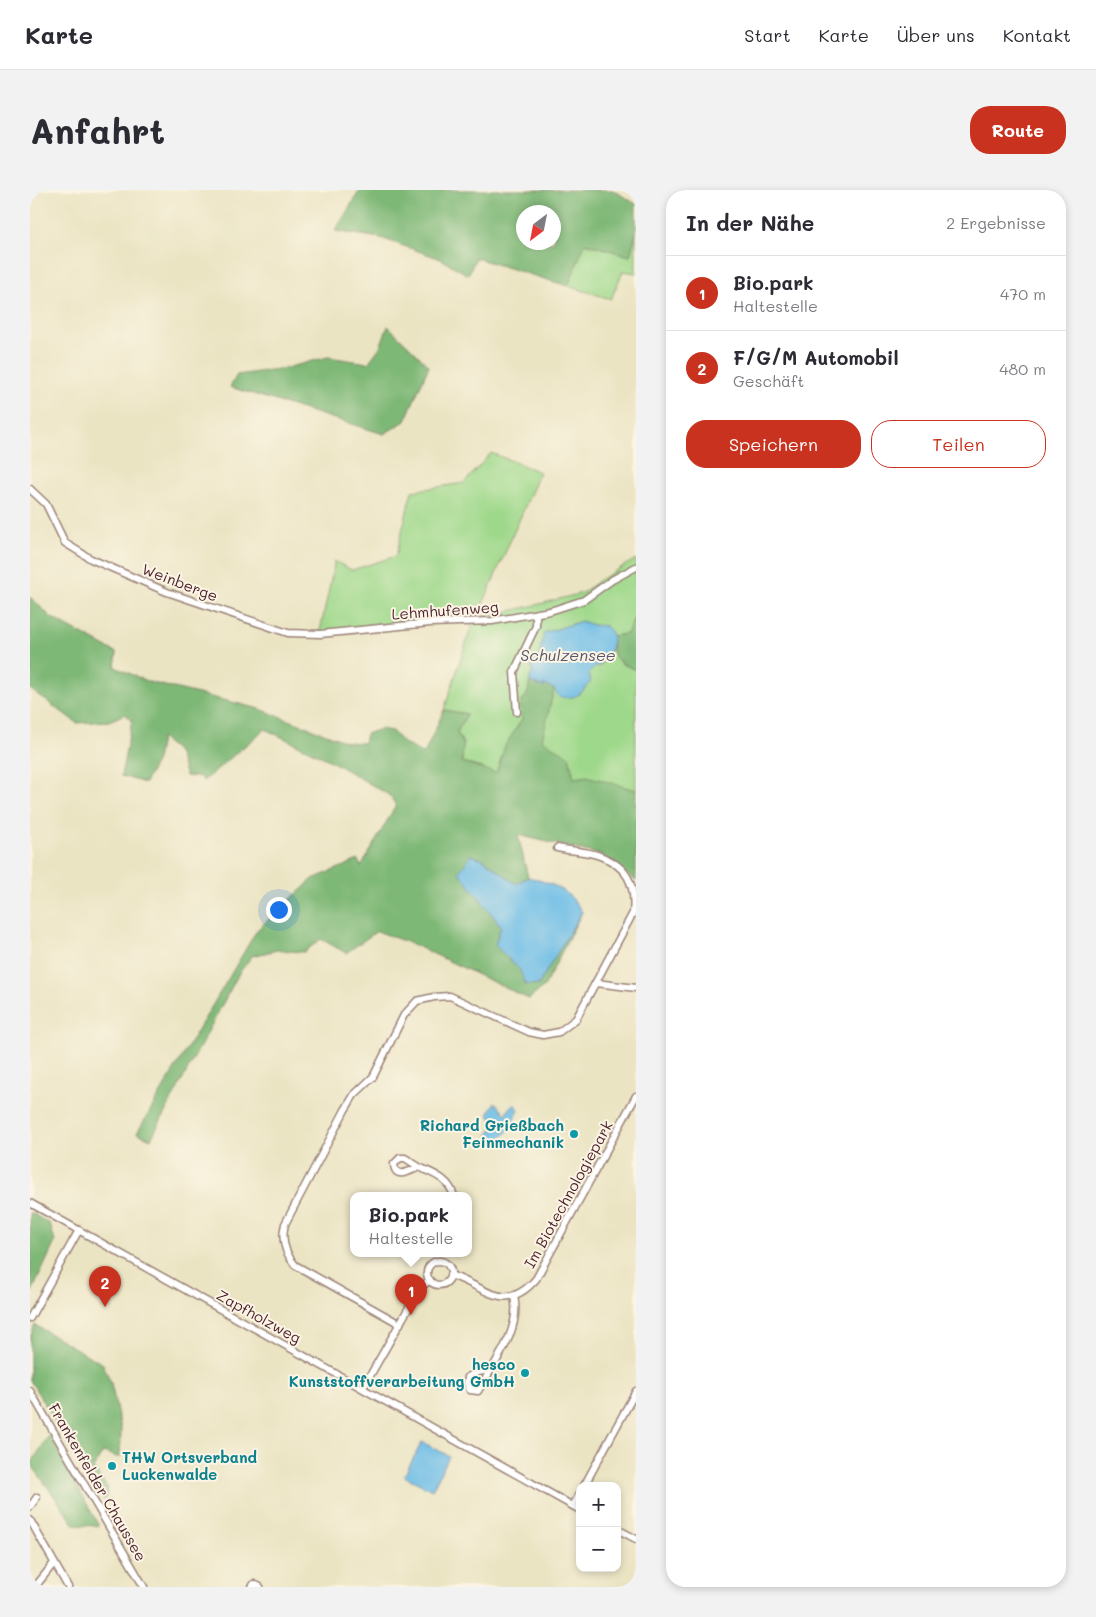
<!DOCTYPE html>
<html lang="de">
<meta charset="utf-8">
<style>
body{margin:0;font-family:Mali,sans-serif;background:#f2f2f3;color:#2b2b33}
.controls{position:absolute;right:15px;bottom:15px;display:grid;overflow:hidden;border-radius:10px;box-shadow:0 2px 8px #0003}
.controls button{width:45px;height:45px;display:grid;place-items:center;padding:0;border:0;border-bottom:1px solid #e1e1e2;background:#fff;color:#2b2b33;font:25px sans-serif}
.compass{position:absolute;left:486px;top:15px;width:45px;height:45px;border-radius:50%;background:#fff;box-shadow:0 2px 8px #0003;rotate:212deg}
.you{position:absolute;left:248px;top:719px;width:18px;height:18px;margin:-12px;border:4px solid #fff;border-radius:50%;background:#1a73e8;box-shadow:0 0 0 8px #1a73e833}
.badge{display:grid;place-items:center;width:32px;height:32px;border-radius:50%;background:#c8321e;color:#fff;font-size:16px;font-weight:700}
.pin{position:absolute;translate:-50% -41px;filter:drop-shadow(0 1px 2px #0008)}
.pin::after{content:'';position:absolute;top:26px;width:18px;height:15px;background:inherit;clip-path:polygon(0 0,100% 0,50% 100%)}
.popup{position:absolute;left:320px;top:1002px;width:122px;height:65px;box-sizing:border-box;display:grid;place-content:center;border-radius:10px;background:#fff;filter:drop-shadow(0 1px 4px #0005);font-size:16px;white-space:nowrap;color:#7c7c81}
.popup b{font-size:19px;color:#2b2b33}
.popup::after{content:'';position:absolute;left:50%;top:100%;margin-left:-10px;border:10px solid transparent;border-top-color:#fff}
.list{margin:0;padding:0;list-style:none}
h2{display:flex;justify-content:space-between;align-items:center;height:65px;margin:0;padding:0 20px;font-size:21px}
h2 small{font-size:16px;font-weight:400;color:#7c7c81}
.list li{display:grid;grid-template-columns:32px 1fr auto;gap:15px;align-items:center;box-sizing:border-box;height:75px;padding:0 20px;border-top:1px solid #e1e1e2}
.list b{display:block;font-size:19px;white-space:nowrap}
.list p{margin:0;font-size:16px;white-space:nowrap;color:#7c7c81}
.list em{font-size:16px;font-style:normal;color:#7c7c81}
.actions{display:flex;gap:10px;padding:15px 20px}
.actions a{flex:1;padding:11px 0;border:1px solid #c8321e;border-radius:20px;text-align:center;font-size:18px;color:#c8321e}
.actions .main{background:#c8321e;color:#fff}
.map{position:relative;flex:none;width:606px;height:1397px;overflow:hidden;border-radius:20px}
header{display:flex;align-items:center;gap:30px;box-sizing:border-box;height:70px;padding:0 25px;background:#fff;border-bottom:1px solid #e1e1e2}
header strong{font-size:24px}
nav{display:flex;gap:28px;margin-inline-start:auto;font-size:18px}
.intro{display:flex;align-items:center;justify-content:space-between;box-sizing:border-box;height:120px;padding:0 30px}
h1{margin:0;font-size:35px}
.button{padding:12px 22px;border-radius:20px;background:#c8321e;color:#fff;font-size:18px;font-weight:700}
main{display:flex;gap:30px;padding:0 30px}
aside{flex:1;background:#fff;border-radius:20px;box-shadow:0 2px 8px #0003}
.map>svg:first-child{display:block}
</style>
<header>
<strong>Karte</strong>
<nav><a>Start</a><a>Karte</a><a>Über uns</a><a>Kontakt</a></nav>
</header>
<div class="intro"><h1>Anfahrt</h1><a class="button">Route</a></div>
<main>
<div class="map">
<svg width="606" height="1397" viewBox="0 0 606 1397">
<rect width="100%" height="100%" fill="#fcf5e5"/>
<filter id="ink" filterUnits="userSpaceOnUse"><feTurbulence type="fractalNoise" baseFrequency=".02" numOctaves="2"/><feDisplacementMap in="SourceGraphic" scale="10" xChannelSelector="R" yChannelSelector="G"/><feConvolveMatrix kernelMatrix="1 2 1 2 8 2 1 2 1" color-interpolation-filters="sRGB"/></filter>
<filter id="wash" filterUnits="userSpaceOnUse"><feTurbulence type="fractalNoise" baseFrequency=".0096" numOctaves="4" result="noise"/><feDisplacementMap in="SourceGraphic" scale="20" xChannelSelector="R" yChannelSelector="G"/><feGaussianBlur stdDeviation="1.12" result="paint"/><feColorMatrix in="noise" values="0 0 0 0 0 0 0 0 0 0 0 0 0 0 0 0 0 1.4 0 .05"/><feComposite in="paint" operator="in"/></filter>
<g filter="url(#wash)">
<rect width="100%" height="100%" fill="#ebe4c3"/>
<g fill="#9ed88a" stroke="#747c5a">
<polygon points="606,42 606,83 593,81 581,109 538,96 555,53 600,66"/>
<polygon points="461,263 510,282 449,423 289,446 304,376 304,371 322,380 366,366 382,301 434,293"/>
<polygon points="606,369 606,424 597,444 583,446 576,436 562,435 552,431 514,443 509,466 500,487 498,503 493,511 492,529 466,583 432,572 433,554 427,542 437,524 414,520 444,429 506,415 552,403 568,391"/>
<polygon points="581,459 590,473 606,480 606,600 544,588 511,550 524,499 558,484 565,477 570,476"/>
</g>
<g fill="#7eb876" stroke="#646c50" fill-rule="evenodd">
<path d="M330,0H583L606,14V42L600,66L555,53L538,96L446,68L438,85L411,69L351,48L305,41ZM493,22H524V52H493Z"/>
<polygon points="358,136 399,176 375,231 354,244 200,197 207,185 256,178 298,167 338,173 350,157"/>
<polygon points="0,407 22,428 87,463 85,477 119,492 230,519 317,552 334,553 336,544 350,539 362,541 373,553 394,564 414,520 437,524 427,542 433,554 432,572 466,583 475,556 492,529 491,513 498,503 500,492 514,497 511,493 524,499 512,550 539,566 544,588 557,586 606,600 606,691 572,665 488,645 498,687 486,694 453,669 429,682 471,736 465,755 508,795 552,722 514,797 499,809 387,756 347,741 316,763 291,749 274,762 247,760 222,766 209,783 121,949 107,943 227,740 283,689 328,670 331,677 366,615 359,605 299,570 235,539 173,591 172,587 156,586 148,562 131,548 127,570 115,593 91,586 102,530 95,524 79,531 47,533 0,499"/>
<path d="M606,424V480C587,471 580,468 583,446L597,444Z"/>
<polygon points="0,1022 20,1034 25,1052 0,1106"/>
<polygon points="5,1135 73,1174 81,1193 91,1239 90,1268 73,1262 63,1278 78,1298 75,1310 69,1305 0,1190 0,1148"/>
<polygon points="19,1245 69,1336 45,1335 1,1274"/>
</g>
<g fill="#6bbce6" stroke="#5a6e88">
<path d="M552,431L562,435L576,436L583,446L581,459L569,476L565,477L558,484L561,491C550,505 547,509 529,507L524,499L513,494L515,498L500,492V487L503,482L501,478L505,468L509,466L514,443Z"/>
<path d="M441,665L453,669L486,694L498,687C523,694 538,698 552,722L508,795L495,794L490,780L465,755L471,736L429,682Z"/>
<polygon points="465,912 475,924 484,914 489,919 479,940 464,955 458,945 465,933 458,924"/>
<polygon points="392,1252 419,1266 402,1300 374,1286"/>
</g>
</g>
<g filter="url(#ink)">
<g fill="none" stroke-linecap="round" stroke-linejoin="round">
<g stroke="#9a8277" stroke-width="9">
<g id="minor">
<polyline points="0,299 16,314 35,353 61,369 137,402 258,443 290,444 400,433 462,431 520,421 554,410 582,390 606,377"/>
<polyline points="487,522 484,482 506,436 506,424"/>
<polyline points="566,793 606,798"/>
<path d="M370,968H375L389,977C380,981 365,990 364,974Z"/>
<path d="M389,977C404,984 419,989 424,1006"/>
<polyline points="0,1013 550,1320"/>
<circle cx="409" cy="1083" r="12"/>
<path d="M420,1085C455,1096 475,1125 506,1089L606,906"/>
<polyline points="0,1128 49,1040"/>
<path d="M370,1134L265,1075C254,1062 251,1049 255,1034L315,920L324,905L343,887L374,825L387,811L404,807L420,806L499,842L513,845L529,842L546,829L603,723C606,694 597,676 570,666C557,661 541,661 527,658"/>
<path d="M460,1180L448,1182L438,1187L437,1193L440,1200L448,1201C464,1173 492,1140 484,1106"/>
<polyline points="333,1198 390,1098 400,1090"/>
<polyline points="0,1201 114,1397"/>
<polyline points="554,1296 606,1201"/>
<polyline points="543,1316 550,1303"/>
<polyline points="0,1317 7,1307"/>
<polyline points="0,1330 38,1397"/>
<polyline points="587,1339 606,1349"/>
<polyline points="5,1397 24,1373"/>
<polyline points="222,1397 224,1394 230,1397"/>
</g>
</g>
<use href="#minor" stroke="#fff" stroke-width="6"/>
</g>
</g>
<g fill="#0f9aa8" stroke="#fcf5e5" stroke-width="2">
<circle cx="544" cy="944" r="5"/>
<circle cx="495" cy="1183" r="5"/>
<circle cx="82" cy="1276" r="5"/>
</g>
<g text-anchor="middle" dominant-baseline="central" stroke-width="4" stroke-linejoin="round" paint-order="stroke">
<g font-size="15" fill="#4a1f2b" stroke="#fcf5e5">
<text transform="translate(150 392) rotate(21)">Weinberge</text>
<text transform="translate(415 420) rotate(-4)">Lehmhufenweg</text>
<text transform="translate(538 1004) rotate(-61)">Im Biotechnologiepark</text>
<text transform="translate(229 1126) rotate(29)">Zapfholzweg</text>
<text transform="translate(68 1292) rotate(60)">Frankenfelder Chaussee</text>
</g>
<g font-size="15" font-weight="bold" fill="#0d838f" stroke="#fcf5e5" text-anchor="end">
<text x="534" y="935">Richard Grießbach<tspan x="534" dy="17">Feinmechanik</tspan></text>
<text x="485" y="1174">hesco<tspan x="485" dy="17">Kunststoffverarbeitung GmbH</tspan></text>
<text x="92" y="1267" text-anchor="start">THW Ortsverband<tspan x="92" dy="17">Luckenwalde</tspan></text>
</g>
<g font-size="16" font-style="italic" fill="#56566c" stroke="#fcf5e5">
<text x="538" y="464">Schulzensee</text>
</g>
</g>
</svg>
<div class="controls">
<button>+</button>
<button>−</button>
</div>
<svg class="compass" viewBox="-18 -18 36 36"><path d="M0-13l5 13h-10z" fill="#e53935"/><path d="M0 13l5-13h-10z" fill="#7c7c81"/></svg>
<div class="you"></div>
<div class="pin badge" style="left:381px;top:1125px">1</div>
<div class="popup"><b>Bio.park</b>Haltestelle</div>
<div class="pin badge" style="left:75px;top:1117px">2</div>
</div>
<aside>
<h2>In der Nähe<small>2 Ergebnisse</small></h2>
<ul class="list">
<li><span class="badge">1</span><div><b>Bio.park</b><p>Haltestelle</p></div><em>470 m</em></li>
<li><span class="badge">2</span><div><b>F/G/M Automobil</b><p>Geschäft</p></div><em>480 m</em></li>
</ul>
<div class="actions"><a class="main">Speichern</a><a>Teilen</a></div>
</aside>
</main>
